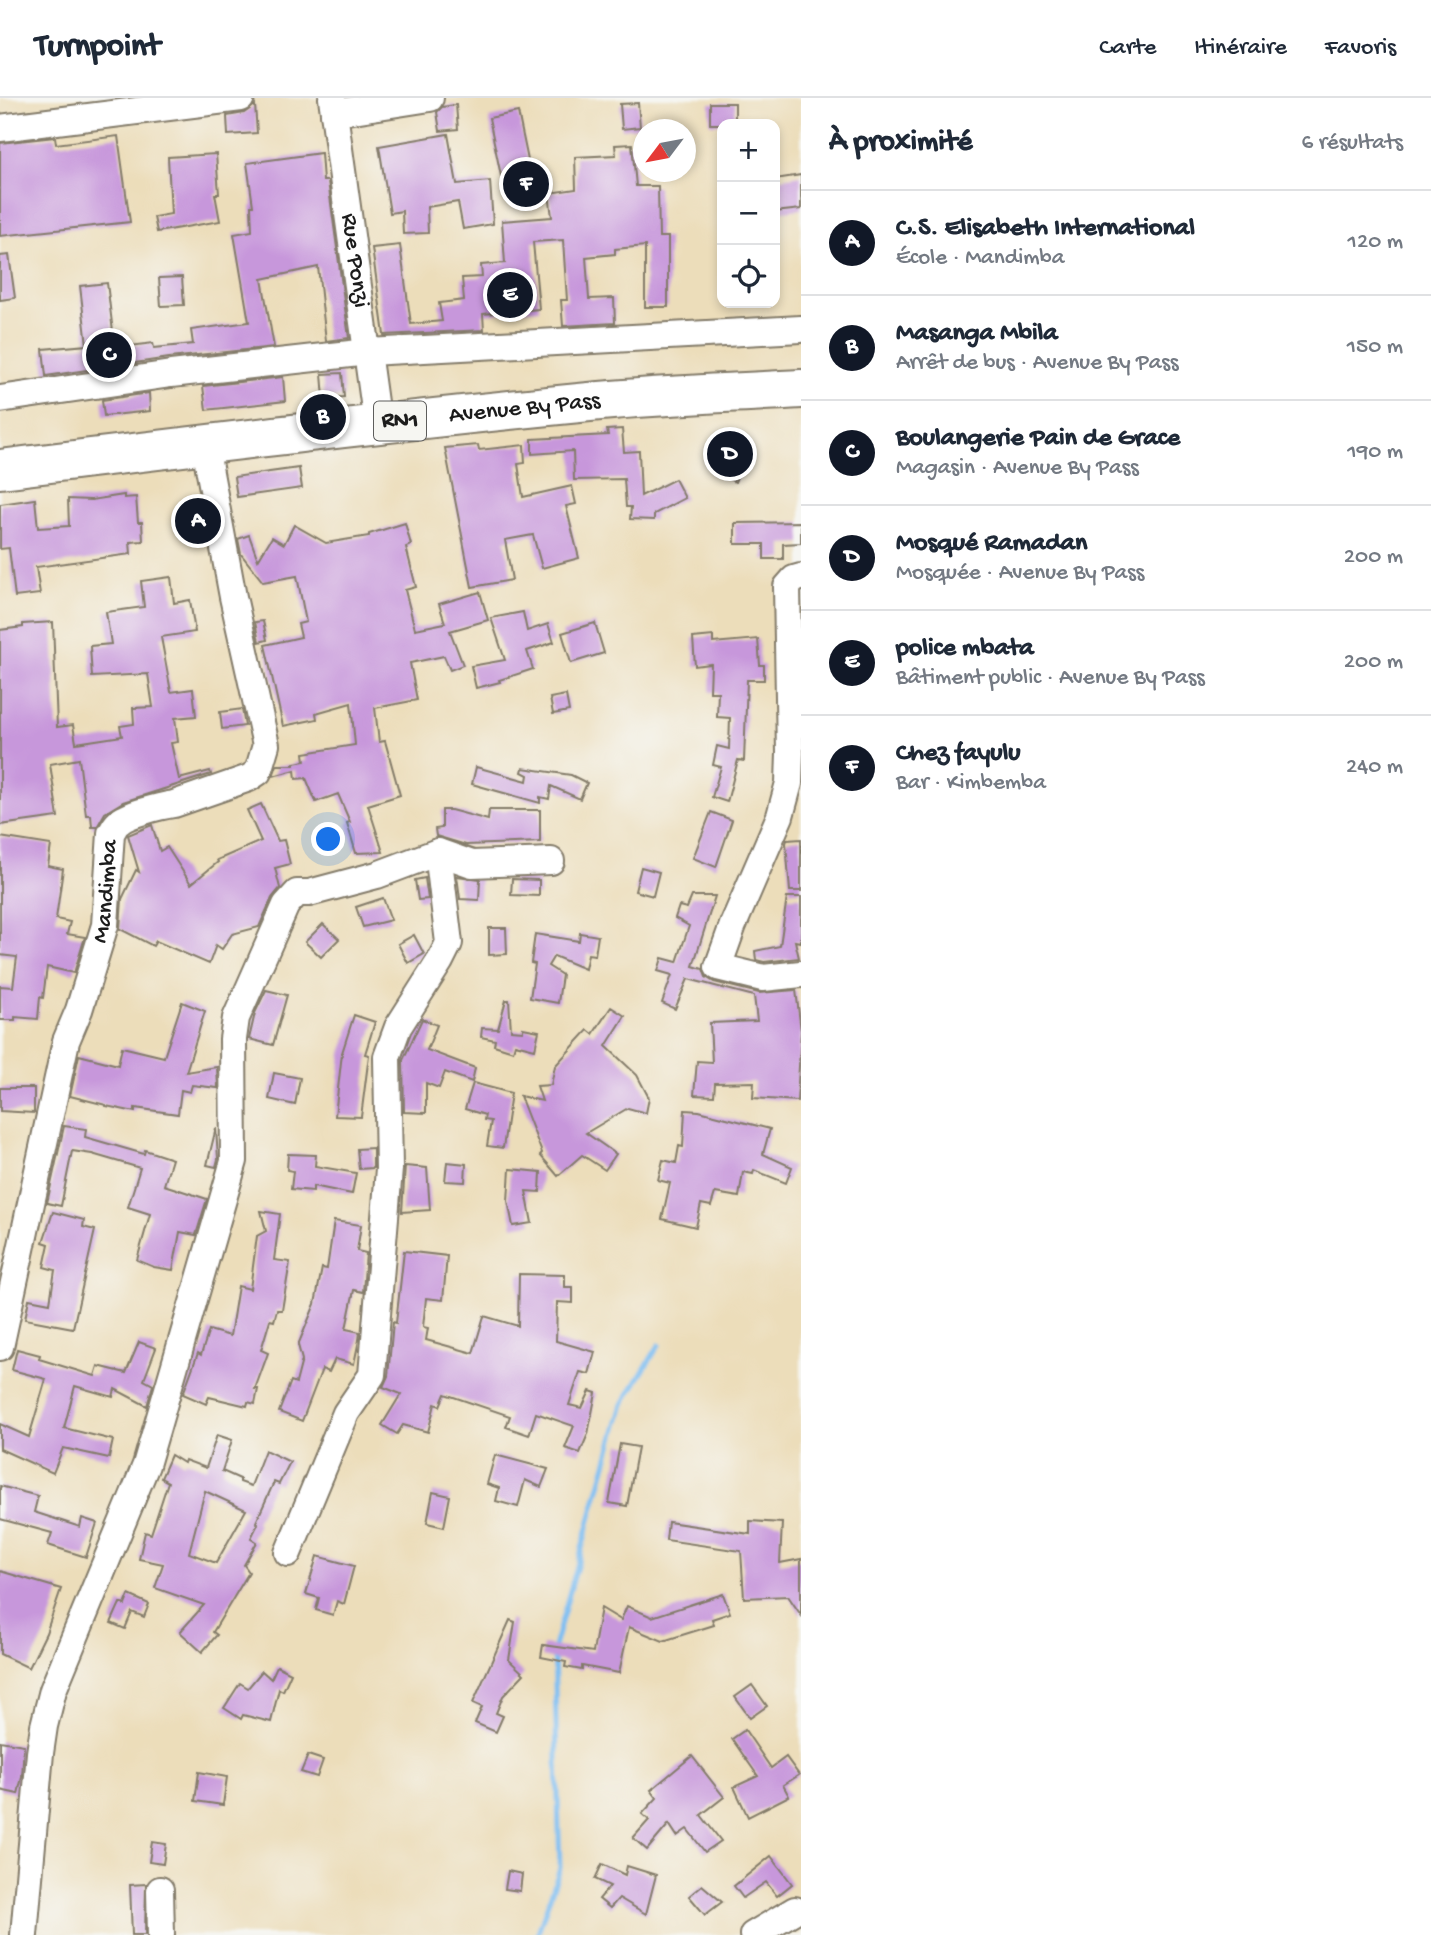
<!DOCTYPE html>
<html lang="fr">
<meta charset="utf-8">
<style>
body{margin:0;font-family:"Gochi Hand",sans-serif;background:#f2f2f3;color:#1f2937}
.controls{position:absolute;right:21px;top:21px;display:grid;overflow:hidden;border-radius:14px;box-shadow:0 4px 10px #0003}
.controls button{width:63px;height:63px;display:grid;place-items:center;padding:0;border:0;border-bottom:2px solid #e0e1e3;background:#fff;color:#1f2937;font:35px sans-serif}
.compass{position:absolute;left:633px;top:21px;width:63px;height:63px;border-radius:50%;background:#fff;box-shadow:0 4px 10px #0003;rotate:238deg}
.you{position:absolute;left:329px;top:742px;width:24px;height:24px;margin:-18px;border:5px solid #fff;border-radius:50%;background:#1a73e8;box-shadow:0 0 0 10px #1a73e833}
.badge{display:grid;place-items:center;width:46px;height:46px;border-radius:50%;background:#111827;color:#fff;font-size:23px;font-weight:700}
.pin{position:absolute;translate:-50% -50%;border:4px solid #fff;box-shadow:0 2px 7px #0006}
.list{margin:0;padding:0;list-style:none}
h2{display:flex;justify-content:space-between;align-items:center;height:91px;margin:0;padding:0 28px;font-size:30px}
h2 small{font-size:23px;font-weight:400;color:#747a83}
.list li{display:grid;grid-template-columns:46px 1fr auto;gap:21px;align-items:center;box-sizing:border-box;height:105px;padding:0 28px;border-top:2px solid #e0e1e3}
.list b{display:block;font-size:26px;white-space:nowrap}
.list p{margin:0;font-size:23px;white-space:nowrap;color:#747a83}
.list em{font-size:23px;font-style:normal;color:#747a83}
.icon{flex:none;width:38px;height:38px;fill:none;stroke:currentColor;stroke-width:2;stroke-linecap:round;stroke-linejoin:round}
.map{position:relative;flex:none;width:801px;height:1837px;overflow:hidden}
header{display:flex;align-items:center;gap:42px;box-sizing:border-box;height:98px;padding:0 35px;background:#fff;border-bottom:2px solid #e0e1e3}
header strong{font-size:33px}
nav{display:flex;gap:38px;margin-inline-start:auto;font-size:24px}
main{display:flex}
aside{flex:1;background:#fff}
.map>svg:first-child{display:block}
</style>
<header>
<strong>Turnpoint</strong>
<nav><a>Carte</a><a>Itinéraire</a><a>Favoris</a></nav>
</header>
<main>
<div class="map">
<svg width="801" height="1837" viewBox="0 0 801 1837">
<rect width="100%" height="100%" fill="#f6f6f2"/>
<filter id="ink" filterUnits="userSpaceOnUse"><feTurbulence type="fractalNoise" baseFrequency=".0143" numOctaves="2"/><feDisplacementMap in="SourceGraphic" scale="14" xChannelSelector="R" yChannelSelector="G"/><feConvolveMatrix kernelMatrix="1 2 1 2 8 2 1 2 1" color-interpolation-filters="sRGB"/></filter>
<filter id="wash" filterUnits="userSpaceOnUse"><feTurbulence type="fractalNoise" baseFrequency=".00686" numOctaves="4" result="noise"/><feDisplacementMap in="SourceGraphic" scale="28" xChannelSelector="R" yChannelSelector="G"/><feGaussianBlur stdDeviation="1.57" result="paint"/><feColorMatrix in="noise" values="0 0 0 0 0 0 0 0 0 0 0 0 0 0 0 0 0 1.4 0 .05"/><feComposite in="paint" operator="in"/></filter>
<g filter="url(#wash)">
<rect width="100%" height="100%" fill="#ecddba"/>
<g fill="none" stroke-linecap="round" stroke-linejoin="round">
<polyline stroke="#7dbef2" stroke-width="5" points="537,1837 560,1770 554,1549 623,1306 659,1247"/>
</g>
<g id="blocks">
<g fill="#c797db" fill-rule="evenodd">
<polygon points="638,5 640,29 622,31 620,6"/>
<rect x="710" y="5" width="25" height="21"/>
<polygon points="255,7 257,35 228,37 227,18 244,15"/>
<polygon points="456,7 458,31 440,33 437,14 442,9"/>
<polygon points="518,14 530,72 501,78 489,20"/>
<polygon points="448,36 457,86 490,83 493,126 463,131 458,104 427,109 428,135 403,136 402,113 390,115 379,48"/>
<polygon points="118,38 130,124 0,138 0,45 55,39 56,46"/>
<polygon points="632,46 636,88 658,88 659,139 668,139 668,209 645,209 645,148 615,151 615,156 586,159 589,201 614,200 615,225 563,228 561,202 567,202 563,142 533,144 539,211 483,216 484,232 384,237 372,150 400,147 411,226 442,223 439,205 464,202 462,180 482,179 481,167 505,165 502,123 552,119 549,95 576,91 575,59 616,57 615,47"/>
<polygon points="321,55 323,83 328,83 349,240 326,243 318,169 262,181 274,249 169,260 46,278 43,251 87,247 80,188 107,185 115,250 153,245 154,250 193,246 191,232 249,224 234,136 252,133 251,108 253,108 247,65"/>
<polygon points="216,56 219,96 215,96 220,123 157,134 154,119 171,116 168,59"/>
<polygon points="801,77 801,111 775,114 775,81"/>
<polygon points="9,157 15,200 0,202 0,158"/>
<polygon points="182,179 184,207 161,208 159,180"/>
<polygon points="342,275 344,299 324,300 322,276"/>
<polygon points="283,279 285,303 206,312 203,288"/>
<polygon points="149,295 150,313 104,318 102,302"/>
<polygon points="622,331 624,354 639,353 641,398 675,381 685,400 654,416 654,422 630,421 631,409 626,409 624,381 574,382 573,353 532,356 532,341 608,337 607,332"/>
<polygon points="723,344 747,355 735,384 710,372"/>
<polygon points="478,347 479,352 524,347 525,365 518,366 523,399 572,388 576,406 566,408 579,460 542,470 533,437 505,442 512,482 472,489 445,350"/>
<polygon points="299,370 302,390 237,399 234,379"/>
<polygon points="124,397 124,400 136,399 138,424 142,424 143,443 130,444 131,456 36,469 40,496 15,499 9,450 0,451 0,406 35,401 38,430 69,428 68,401 91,402"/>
<polygon points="801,424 801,445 783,446 783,461 764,461 764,446 735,446 735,425"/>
<polygon points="405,425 411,447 406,449 416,489 405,492 415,531 445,525 439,506 480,494 488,522 450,533 463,567 450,572 444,558 410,565 417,602 375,610 379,644 385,643 400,697 368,707 383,754 356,755 347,725 350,724 338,696 316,704 306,680 296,681 295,672 273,678 277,667 294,667 294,665 305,663 304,655 355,647 351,605 316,615 317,621 283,628 265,547 301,539 298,526 306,524 297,478 263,484 241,456 238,441 249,437 258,462 272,439 284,446 294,427 326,445 369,438 369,436"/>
<polygon points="171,479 174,505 190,502 195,534 161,539 171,594 193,591 196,618 175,620 178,644 171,645 179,681 210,673 211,676 123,704 105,715 97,729 92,729 91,717 86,717 79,661 50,666 58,719 0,727 0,532 23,529 23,526 53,524 57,629 73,627 76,645 122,638 120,628 134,626 133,610 153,609 148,576 92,579 90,548 111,546 106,514 144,509 141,483"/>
<polygon points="523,514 527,533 548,526 554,544 527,553 533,571 499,582 500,584 476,590 471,568 505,562 491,520"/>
<polygon points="263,523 267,542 259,544 255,524"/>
<polygon points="595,525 604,555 571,565 562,535"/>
<polygon points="713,538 713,545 758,541 760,567 764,567 764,582 747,582 744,663 738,662 727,704 712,699 721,669 713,667 717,648 729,651 730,620 717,619 718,594 710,594 711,566 695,568 693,540"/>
<polygon points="566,597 569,613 553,616 550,600"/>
<polygon points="242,611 245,628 222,631 220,614"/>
<polygon points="476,669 527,683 528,677 522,674 523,670 571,677 587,685 580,701 551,688 549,701 540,699 540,705 472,686"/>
<polygon points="261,706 278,743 284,742 290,766 275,770 280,790 272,800 259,829 232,836 222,851 216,847 209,866 156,843 153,848 120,831 122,801 136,772 139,774 128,737 152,727 160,753 167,749 191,786 218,764 217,762 261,743 247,712"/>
<polygon points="442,712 451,712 488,722 489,712 540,712 540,744 466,747 436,738 435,731 442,730"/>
<polygon points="711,714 732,722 716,769 693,760"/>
<polygon points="0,739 51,747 48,768 63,771 56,821 70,824 67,836 85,839 74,875 47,869 43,900 40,899 38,921 15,919 15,922 0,922 0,888 13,889 17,859 0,857"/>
<polygon points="801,741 801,793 790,793 786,745 787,742"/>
<polygon points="641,769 659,774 653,798 635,793"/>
<polygon points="457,778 480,781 479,802 460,801"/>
<polygon points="425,780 428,801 418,802 415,782"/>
<polygon points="512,781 539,782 539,798 511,797"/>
<polygon points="692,798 715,798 693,868 703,871 706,879 714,884 759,895 796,892 801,933 797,1003 753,1000 754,984 715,985 714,998 694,997 697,963 712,964 710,925 757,923 754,898 688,881 675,911 662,905 672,877 658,873 662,860 677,864 689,828 675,820 679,808 687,810"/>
<polygon points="787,799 801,799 801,844 795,843 799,860 764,864 756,862 755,853 780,848"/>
<polygon points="383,800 391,822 363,829 356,809"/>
<polygon points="323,826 339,841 321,859 305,844"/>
<polygon points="489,830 506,830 507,856 489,857"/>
<polygon points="580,835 598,838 595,857 588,856 585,871 554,858 548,868 562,877 558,905 530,900 535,866 531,865 535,836 579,843"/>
<polygon points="414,837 424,856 408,865 398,846"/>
<polygon points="266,892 287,897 273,947 249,941 255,915"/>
<polygon points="506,902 509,902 511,932 523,933 523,930 539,933 535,951 515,946 513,953 494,947 495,942 481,939 482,930 498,931"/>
<polygon points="182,904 205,913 186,974 217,969 218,990 192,987 190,994 181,992 178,1016 135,1010 135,1014 106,1008 106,1007 70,998 79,957 118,967 122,949 164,959"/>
<polygon points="611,909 625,918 606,948 637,977 649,1000 646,1015 628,1010 586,1035 616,1056 605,1072 582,1057 558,1078 540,1057 542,1055 520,998 542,1003 537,988 551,987 555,968 588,932 593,936"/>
<polygon points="354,917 375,924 365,956 369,957 361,1019 335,1018 342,955"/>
<polygon points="422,921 437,927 427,952 475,970 472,984 445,974 439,990 426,985 426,1015 404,1014 403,962"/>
<polygon points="274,975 300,980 295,1007 269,1001"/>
<polygon points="473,985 511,995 503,1050 487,1048 491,1023 484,1022 485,1017 465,1011"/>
<polygon points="0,990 34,990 34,1015 0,1013"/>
<polygon points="685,1012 699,1013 770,1031 763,1056 792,1069 786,1085 754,1072 753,1076 743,1074 739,1099 715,1095 711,1108 701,1106 696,1129 662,1121 670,1085 658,1082 663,1062 676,1065 679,1048 683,1049"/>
<polygon points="64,1028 86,1031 85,1039 144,1056 145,1052 172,1061 164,1087 207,1101 196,1137 180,1134 173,1172 154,1169 137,1162 150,1116 128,1109 140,1070 92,1056 72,1053 61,1108 47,1105"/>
<polygon points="216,1030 218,1061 216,1069 207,1067"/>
<polygon points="373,1050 373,1070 359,1071 357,1051"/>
<polygon points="288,1056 316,1057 315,1068 356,1075 352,1096 313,1088 313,1093 291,1091 293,1073 287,1072"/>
<polygon points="447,1064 466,1066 465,1084 445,1083"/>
<polygon points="405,1068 427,1070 430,1112 402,1114"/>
<polygon points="510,1071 541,1074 540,1094 526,1093 532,1125 513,1128 508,1103"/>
<polygon points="261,1113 280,1116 274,1162 290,1164 282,1212 277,1212 274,1223 270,1222 261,1252 268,1255 255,1291 258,1291 255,1306 248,1304 247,1308 209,1299 206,1306 183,1296 198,1255 201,1257 209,1232 230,1238 238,1188 250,1191 257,1138 266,1133"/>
<polygon points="53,1114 84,1122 83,1129 95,1132 73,1230 25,1221 29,1201 50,1205 55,1172 44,1169 49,1146 43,1144"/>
<polygon points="334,1123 361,1127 357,1153 366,1155 363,1194 354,1192 346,1231 360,1234 359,1242 354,1266 335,1261 329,1274 322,1271 302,1323 279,1314 291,1283 296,1285 302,1262 298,1247 315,1206 322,1170 327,1171"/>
<polygon points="404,1153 447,1158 443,1202 426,1200 423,1229 428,1230 426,1242 473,1255 484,1218 518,1228 519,1176 565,1177 565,1189 573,1189 573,1205 557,1204 556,1243 595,1254 589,1276 580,1274 569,1307 582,1310 590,1293 596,1295 588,1336 580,1355 565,1350 574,1328 536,1315 529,1337 506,1329 510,1318 445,1296 440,1308 435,1306 428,1334 403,1327 397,1336 382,1327 401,1296 383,1289 388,1278 393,1224 396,1225"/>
<polygon points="139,1244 156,1250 144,1282 153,1287 147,1308 115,1291 113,1299 75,1288 64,1330 113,1342 109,1360 63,1350 53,1375 0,1351 0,1326 29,1339 46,1281 12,1272 17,1251 40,1257 39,1261 95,1278 98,1268 126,1275"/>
<path d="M217,1337L232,1342L222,1373L240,1381V1384L251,1388L265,1352L290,1364L279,1386L274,1384L256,1424L258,1426L251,1440L257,1444L244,1467L249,1474L213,1534L217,1537L202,1554L180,1534L204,1507L155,1490L163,1466L139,1461L145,1434L151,1436L168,1384L161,1380L171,1357L184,1365L185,1362L206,1370ZM205,1393L246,1412L216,1465L189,1455Z"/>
<polygon points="620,1346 638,1349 627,1408 609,1405"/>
<polygon points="495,1357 548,1371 541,1389 525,1382 518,1409 496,1403 499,1390 487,1386"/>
<polygon points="0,1388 38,1398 34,1414 80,1429 82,1420 97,1425 86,1459 48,1447 52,1435 0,1421"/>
<polygon points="433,1394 450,1398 444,1429 427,1425"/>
<polygon points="750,1423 782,1425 780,1465 801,1461 801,1517 788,1498 744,1500 741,1453 666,1442 668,1424 750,1436"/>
<polygon points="317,1458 354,1468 344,1506 337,1503 333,1517 316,1512 319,1500 306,1496"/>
<polygon points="0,1473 61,1491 46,1535 29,1570 0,1556"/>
<polygon points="723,1496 730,1515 712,1521 714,1527 663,1543 629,1529 619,1575 582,1568 582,1572 565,1569 566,1564 541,1559 543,1547 593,1554 601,1510 621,1522 627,1508 652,1519"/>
<polygon points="129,1497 149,1506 144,1519 132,1514 125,1531 111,1525 120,1505 125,1507"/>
<polygon points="510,1522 515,1524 509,1562 524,1576 503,1598 496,1615 503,1618 496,1634 475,1625 482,1609 473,1605"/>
<polygon points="277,1568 291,1575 283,1593 279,1591 271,1624 243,1617 241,1621 224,1610 240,1585 248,1590 262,1573 271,1581"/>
<polygon points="752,1587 767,1608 750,1620 735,1599"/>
<polygon points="745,1632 771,1670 786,1659 799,1677 783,1687 789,1698 748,1719 734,1689 758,1678 732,1641"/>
<polygon points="0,1643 24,1647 22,1679 18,1696 0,1692"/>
<polygon points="308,1657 323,1662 317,1679 301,1674"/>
<polygon points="692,1658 724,1699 701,1717 721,1743 705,1754 687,1731 677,1738 669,1726 647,1752 633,1740 649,1722 642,1716 657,1700 651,1692"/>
<polygon points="199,1674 227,1679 223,1707 195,1703"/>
<polygon points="152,1744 166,1746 163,1766 149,1764"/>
<polygon points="771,1758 792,1786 777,1798 766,1784 743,1800 734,1788"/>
<polygon points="602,1766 625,1777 627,1768 656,1777 646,1816 619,1800 610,1810 599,1801 610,1788 595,1781"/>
<polygon points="508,1773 522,1776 520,1793 505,1791"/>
<polygon points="146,1786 145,1837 132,1837 130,1787"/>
<polygon points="702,1787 722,1804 705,1817 689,1798"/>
</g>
</g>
</g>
<g filter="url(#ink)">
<use href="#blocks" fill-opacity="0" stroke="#847c6b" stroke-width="2"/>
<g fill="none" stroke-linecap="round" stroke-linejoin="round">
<g stroke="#847c6b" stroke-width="30">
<g id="minor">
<path id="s1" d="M332,0L377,326"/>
<polyline points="334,15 430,0"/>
<polyline points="0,30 241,0"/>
<polyline points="0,301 171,276 368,254 801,231"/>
<polyline points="801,479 794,481 787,489 790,655 789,685 780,718 733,827 718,869 763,880 801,876"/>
<path id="s2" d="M0,1249L66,943L79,912L105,827L111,735C114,731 115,727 118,725C127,716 161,708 174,706L249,680L258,674L266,647L233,499L205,348"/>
<polyline points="288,1455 346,1315 372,1277 389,1071 387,959 398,929 440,863 449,845 438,754"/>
<polyline points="160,1792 161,1837"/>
<polyline points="24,1837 40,1655 44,1628 53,1592 146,1367 234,1063 233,941 236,920 286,807 297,795 309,795 377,777 438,754 472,766 551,763"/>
<polyline points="753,1837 795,1812"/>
</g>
</g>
<g stroke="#847c6b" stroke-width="42">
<g id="highway">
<path id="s3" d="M0,371C200,347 400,322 600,303C667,297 734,295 801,291"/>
</g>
</g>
<use href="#minor" stroke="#fff" stroke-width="26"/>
<use href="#highway" stroke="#fff" stroke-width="38"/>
</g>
</g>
<g text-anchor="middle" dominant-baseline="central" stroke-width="7" stroke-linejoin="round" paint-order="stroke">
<rect fill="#f6f6f2" stroke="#5d5d5c" stroke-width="2" x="374" y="303.5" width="52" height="39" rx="5"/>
<g font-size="23" font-weight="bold" fill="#1c1c1c">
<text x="400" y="323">RN1</text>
</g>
<g font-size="24" fill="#1c1c1c" stroke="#f6f6f2">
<text stroke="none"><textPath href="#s1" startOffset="164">Rue Ponzi</textPath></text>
<text stroke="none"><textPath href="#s3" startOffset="528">Avenue By Pass</textPath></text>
<text stroke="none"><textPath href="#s2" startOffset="469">Mandimba</textPath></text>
</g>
</g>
</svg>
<div class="controls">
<button>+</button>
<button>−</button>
<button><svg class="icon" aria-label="locate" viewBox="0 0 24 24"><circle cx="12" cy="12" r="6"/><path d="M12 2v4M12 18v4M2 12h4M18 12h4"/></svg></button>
</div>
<svg class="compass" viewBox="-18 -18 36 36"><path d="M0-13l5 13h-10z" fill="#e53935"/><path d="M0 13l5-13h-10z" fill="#747a83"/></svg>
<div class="you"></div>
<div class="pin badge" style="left:198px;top:423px">A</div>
<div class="pin badge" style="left:323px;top:319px">B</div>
<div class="pin badge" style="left:109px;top:257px">C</div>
<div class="pin badge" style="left:730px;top:356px">D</div>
<div class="pin badge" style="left:510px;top:197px">E</div>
<div class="pin badge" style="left:526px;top:86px">F</div>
</div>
<aside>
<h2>À proximité<small>6 résultats</small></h2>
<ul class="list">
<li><span class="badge">A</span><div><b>C.S. Elisabeth International</b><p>École · Mandimba</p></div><em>120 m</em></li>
<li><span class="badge">B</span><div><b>Masanga Mbila</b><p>Arrêt de bus · Avenue By Pass</p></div><em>150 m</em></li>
<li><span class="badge">C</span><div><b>Boulangerie Pain de Grace</b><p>Magasin · Avenue By Pass</p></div><em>190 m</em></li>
<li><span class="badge">D</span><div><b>Mosqué Ramadan</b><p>Mosquée · Avenue By Pass</p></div><em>200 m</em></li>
<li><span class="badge">E</span><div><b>police mbata</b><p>Bâtiment public · Avenue By Pass</p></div><em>200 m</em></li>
<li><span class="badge">F</span><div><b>Chez fayulu</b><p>Bar · Kimbemba</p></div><em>240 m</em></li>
</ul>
</aside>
</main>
